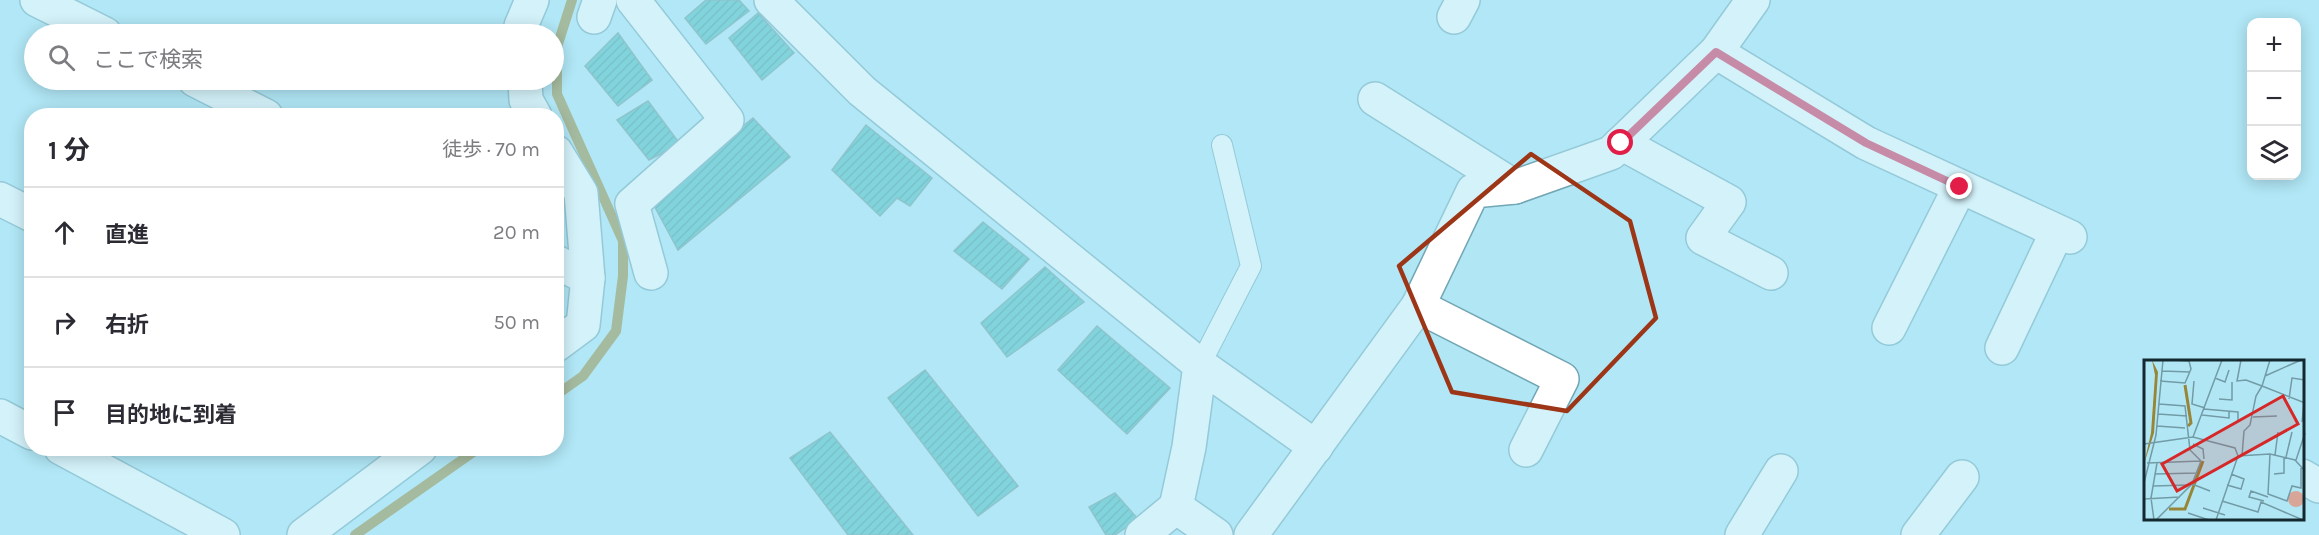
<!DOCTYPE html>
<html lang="ja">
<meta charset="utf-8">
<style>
body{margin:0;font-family:Karla,"Noto Sans JP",sans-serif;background:#f7f7f7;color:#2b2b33}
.controls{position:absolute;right:18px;top:18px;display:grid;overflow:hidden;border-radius:12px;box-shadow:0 3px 15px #0003}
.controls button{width:54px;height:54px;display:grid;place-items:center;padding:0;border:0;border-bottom:2px solid #e1e1e2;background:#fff;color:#2b2b33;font:30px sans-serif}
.stop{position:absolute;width:18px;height:18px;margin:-14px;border:4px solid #e11d48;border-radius:50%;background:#fff}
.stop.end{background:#e11d48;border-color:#fff;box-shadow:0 2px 6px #0008}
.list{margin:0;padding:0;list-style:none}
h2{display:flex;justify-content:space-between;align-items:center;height:78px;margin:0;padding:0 24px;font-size:26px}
h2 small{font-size:20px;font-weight:400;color:#7c7c81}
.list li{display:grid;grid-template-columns:39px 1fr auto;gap:18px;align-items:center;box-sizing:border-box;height:90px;padding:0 24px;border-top:2px solid #e1e1e2}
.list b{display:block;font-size:22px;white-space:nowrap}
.list em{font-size:20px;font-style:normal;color:#7c7c81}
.icon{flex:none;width:33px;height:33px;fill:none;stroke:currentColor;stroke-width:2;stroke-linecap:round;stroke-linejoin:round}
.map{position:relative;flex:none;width:2319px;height:535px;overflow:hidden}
.search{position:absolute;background:#fff;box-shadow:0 3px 15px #0003;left:24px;top:24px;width:540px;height:66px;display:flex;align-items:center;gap:15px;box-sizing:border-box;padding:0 21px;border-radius:33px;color:#7c7c81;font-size:22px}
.panel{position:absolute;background:#fff;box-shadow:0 3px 15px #0003;left:24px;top:108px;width:540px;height:348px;border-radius:24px}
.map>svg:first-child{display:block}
</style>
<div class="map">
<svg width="2319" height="535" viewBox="0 0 2319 535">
<defs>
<pattern id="building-hatch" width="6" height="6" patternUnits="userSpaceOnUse" patternTransform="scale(1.5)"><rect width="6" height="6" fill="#48babc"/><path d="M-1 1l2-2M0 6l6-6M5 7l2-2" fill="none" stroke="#3b9799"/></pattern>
</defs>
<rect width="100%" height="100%" fill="#b1e7f5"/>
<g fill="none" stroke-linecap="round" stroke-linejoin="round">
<g stroke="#988535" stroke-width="10">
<polyline points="556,395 583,376 616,331 623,276 623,241 557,94 557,47 572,0"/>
<polyline points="355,535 479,448"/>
</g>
</g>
<g fill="url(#building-hatch)" stroke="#649b9c" stroke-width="1.5">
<polygon points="706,0 739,0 749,11 706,44 685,18"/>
<polygon points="758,13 794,53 762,80 729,38"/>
<polygon points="618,33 652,80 618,106 585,66"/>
<polygon points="648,101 680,144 649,160 617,120"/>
<polygon points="753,118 790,157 678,250 651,200"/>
<polygon points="866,125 932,178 910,206 897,198 880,216 832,170"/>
<polygon points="983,222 1029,259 1002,289 954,251"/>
<polygon points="1045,267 1084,302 1007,357 981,323"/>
<polygon points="1097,326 1170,388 1127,434 1058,370"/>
<polygon points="925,370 1018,486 978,516 888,398"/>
<polygon points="830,432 913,535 848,535 790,458"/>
<polygon points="1115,493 1138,519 1115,535 1106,535 1089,507"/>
</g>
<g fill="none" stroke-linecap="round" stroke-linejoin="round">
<g stroke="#72a6b4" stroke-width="22">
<polyline id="lane" points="1200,365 1251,266 1222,145"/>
</g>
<g stroke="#72a6b4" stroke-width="36">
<g id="street">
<polyline points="37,0 105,34"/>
<polyline points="633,0 727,120 632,204 651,273"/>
<polyline points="771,0 862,91 1200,365 1189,447 1176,507 1216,535"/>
<polyline points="594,17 600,0"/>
<polyline points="1454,17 1463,0"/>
<polyline points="522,34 521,26 532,0"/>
<polyline points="1716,52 1866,143 2070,237"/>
<polyline points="195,80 266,116"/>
<polyline points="525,80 526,100 535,116"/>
<polyline points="1375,99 1515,187"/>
<polyline points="1621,143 1729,202 1703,238 1771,273"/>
<polyline points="556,152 581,193 588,278 583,325 556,345"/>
<polyline points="0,199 32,215"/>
<polyline points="556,262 588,278"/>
<polyline points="1418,306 1562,379 1526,450"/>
<polyline points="1889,328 1960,187"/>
<polyline points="2002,348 2057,232"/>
<polyline points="1200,365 1316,447"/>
<polyline points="0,416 32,433"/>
<polyline points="61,448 223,535"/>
<polyline points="2302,476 2319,486"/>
<polyline points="304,535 420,448"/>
<polyline points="1142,535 1176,507"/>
<polyline points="1251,535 1418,306 1473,191 1515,187 1611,153 1716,52 1753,0"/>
<polyline points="1742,535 1781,471"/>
<polyline points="1918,535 1962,477"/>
</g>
</g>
<use href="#lane" stroke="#fff" stroke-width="20"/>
<use href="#street" stroke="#fff" stroke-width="33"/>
</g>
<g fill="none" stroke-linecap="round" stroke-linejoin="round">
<polyline stroke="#e11d48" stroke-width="8" points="1621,143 1716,52 1866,143 1960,187"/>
</g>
<path d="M0 0H2319V535H0ZM1531,154L1630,221L1656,318L1567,411L1452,392L1399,266Z" fill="#b1e7f5" fill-opacity=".55" fill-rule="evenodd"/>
<path fill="none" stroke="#9d3517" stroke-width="4.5" stroke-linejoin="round" d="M1531,154L1630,221L1656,318L1567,411L1452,392L1399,266Z"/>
<g transform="translate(2144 360)">
<rect width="160" height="160" fill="#b1e7f5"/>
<path d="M144 139a8 8 0 1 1 16 0a8 8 0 1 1-16 0Z" fill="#d8a699"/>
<path d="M8,0L14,12L10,73L0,104L7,73L11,15Z" fill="#988535"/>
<path fill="none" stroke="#988535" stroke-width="3" d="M41,25L47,63L44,66M25,149H41L59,101"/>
<path fill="none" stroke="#729ba6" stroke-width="1.5" d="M97,0L93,21L102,20L118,26M126,0L118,26L161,43M18,11L46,12M121,16L157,0M71,18L81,22L85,10M16,21L41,23L47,9L45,1L30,0M50,21L48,44L61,48M75,39L88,40V22M145,39L148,18L161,20M15,44L41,46L46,90L57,101M60,49L94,52V62M14,54L43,56M58,55L85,58V52M109,57L133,56M158,62L160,43M13,66L41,68M49,77L78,0M0,84L49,77L91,88L94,96L126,94L151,100L161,111M49,84L59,89L60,99M126,94L124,134L143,141L148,126L157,128V108M131,95L134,72M98,96L100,71L106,65L112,36L118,26M142,97L148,72M152,100L161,73M3,103L57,101M11,114L53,113M130,114L140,113V97M0,123L12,75L19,0M48,124L66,131M83,125L97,129L100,119L87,114M9,126L45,125M0,139L36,137M78,141L114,152L117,142L159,160M120,141L105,137L107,131L124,137M59,148L81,155M44,153L65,160M10,160L7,138L13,103M12,160L48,124L57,101M72,160L94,96"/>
<path fill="#d62828" fill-opacity="0.15" stroke="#d62828" stroke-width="3" d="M139,36L154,64L33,131L18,104Z"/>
<rect width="160" height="160" fill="none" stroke="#14292f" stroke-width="3"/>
</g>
</svg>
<div class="controls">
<button>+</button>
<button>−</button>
<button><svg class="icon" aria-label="layers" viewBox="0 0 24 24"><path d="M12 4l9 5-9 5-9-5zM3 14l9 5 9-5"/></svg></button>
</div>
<div class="stop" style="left:1621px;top:143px"></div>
<div class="stop end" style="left:1960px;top:187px"></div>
<div class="search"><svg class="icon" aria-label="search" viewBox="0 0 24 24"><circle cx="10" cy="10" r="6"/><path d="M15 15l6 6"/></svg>ここで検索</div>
<section class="panel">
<h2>1 分<small>徒歩 · 70 m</small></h2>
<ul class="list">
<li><svg class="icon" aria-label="ahead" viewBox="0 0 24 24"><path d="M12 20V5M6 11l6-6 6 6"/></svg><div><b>直進</b></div><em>20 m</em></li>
<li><svg class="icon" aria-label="right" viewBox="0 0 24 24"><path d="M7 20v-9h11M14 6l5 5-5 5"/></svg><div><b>右折</b></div><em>50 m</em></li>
<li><svg class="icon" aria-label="arrive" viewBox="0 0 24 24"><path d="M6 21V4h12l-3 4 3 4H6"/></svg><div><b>目的地に到着</b></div></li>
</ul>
</section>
</div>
